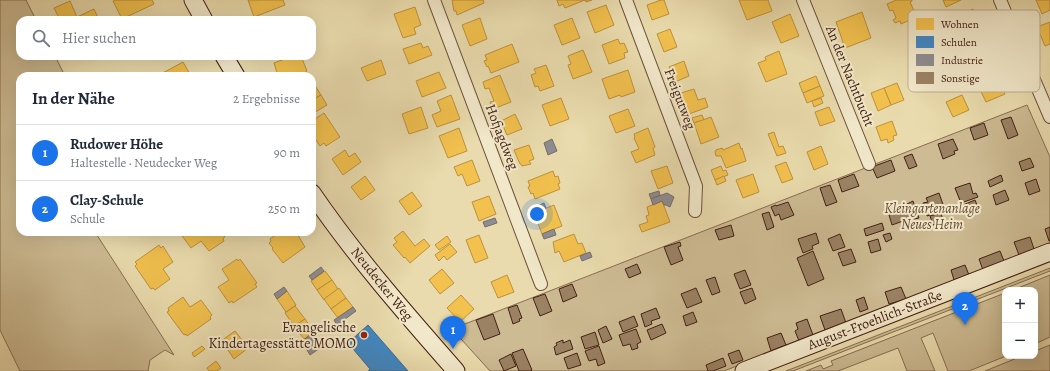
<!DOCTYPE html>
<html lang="de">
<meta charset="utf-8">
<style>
body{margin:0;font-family:Alegreya,serif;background:#f2f2f3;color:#1f2937}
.controls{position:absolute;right:12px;bottom:12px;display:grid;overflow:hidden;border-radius:8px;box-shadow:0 4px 16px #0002}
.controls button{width:36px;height:36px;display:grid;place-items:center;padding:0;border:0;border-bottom:1px solid #e0e1e3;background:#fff;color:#1f2937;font:20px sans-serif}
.you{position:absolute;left:537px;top:214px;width:14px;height:14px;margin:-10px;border:3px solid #fff;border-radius:50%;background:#1a73e8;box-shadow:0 0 0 6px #1a73e833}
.badge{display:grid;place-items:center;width:26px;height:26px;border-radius:50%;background:#1a73e8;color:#fff;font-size:13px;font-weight:700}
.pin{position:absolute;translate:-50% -33px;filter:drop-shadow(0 1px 2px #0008)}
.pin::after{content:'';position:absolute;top:21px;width:14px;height:12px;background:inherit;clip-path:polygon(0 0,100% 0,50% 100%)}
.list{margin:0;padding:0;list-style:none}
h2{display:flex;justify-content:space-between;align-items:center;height:52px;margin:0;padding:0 16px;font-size:17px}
h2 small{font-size:13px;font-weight:400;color:#747a83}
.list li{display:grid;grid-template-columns:26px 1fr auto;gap:12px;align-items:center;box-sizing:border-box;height:56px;padding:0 16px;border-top:1px solid #e0e1e3}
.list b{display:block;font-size:15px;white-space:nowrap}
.list p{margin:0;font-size:13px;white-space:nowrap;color:#747a83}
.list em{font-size:13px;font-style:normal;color:#747a83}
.icon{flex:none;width:22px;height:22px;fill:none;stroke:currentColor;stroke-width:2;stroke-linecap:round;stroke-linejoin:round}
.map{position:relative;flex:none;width:1050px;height:371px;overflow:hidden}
.search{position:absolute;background:#fff;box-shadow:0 4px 16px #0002;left:16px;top:16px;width:300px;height:44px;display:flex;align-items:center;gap:10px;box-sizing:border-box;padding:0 14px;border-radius:12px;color:#747a83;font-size:15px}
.panel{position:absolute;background:#fff;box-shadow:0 4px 16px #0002;left:16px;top:72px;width:300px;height:164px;border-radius:12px}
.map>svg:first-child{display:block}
</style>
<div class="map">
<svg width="1050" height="371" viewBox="0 0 1050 371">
<rect width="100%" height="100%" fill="#e9dbad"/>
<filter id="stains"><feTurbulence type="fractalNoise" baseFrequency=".005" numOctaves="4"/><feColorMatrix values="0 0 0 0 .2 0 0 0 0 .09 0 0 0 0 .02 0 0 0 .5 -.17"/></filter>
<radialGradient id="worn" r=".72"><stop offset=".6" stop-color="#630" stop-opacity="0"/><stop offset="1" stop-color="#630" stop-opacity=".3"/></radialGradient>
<g fill="#cdbb93" stroke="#886e53">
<polygon points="0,0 26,0 36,20 20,20 20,56 55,56 65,76 20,76 20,232 95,232 174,355 165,350 150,360 148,371 20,371 0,330"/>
<polygon points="1027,105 1050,157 1050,244 724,371 490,371 452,329"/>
<polygon points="1050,268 1050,271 793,371 786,371"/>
<polygon points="1050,275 1050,337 1035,344 1035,290 1013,290"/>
<polygon points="1005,293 1005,356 1006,356 969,371 948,371 933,333 921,338 935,371 907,371 898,348 838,371 806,371 821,365 823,369 833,365 831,361"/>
<polygon points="1050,345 1050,371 985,371 1022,356 1035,356 1035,351"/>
</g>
<g fill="#f2c14e" stroke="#be913c">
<polygon points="115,0 152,0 154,4 122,19 113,1"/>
<polygon points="248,0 283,0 285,5 254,17"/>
<polygon points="452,0 483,0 484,3 457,15 456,11 454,11"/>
<polygon points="557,0 592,0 586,2 585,0 565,8 563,4 559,6"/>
<polygon points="661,0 664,0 669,14 652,20 647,5"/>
<polygon points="739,0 768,0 772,11 747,20"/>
<polygon points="896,0 912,0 912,1 910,2 914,11 916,10 918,14 914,16 914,18 901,24 900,21 895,23 893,20 896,18 893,10 890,11 887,4"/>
<polygon points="943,0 961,0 946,7"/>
<polygon points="1036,0 1050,0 1050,10 1042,14"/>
<polygon points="70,1 77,17 94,9 99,20 60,20 54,8"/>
<polygon points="606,5 614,25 595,33 587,12"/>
<polygon points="415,7 421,25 414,28 416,34 403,38 394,14"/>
<polygon points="973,9 983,31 969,37 968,34 951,42 943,23"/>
<polygon points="862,12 871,38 845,48 836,22"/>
<polygon points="790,14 799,36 781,43 772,22"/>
<polygon points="480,18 487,39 470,46 462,25"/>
<polygon points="572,18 580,38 562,45 554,25"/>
<polygon points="1050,22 1050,44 1045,46 1037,27"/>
<polygon points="670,29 677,47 664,52 657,34"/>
<polygon points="618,39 620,44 624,43 628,52 624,53 625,58 609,64 602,45"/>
<polygon points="421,43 423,48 428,46 432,55 409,64 403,49"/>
<polygon points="512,44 519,62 491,73 488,66 487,67 484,61 487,60 485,55"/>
<polygon points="583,50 592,72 573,79 568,65 571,64 568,56"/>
<polygon points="779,51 787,74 766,82 758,63 766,60 765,57"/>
<polygon points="292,56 301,56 307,71 299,76 278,76 274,63"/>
<polygon points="381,60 386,74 367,81 361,68"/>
<polygon points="684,61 689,76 675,82 669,67"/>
<polygon points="183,62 191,76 160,76 159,75"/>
<polygon points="546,65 554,86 540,91 538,86 535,87 531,75 536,73 534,69"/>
<polygon points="628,70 635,92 621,97 620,95 609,99 602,79"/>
<polygon points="439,72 446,88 422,97 416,81"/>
<polygon points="995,72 1005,94 986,102 976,81"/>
<polygon points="500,75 511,102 493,109 490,102 494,101 489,88 485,89 483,82"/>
<polygon points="816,76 820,86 803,93 799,83"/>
<polygon points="897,83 904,100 891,105 884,88"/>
<polygon points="314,84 321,95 312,100 312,85"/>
<polygon points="820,86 824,96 807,103 803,93"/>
<polygon points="884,88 891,105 878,111 871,93"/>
<polygon points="694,89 698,100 705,98 708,107 689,114 681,93"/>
<polygon points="321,95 327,105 312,114 312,100"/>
<polygon points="451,95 460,119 437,127 432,115 441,111 437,101"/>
<polygon points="962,95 969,110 953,117 946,102"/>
<polygon points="561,98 569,119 550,126 542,105"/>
<polygon points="821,98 823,103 814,107 812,101"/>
<polygon points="421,107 428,128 409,134 402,114"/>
<polygon points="829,107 835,121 820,126 815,112"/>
<polygon points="628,109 635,126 616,133 609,116"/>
<polygon points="324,113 340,137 326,146 324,143 320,146 312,134 312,121"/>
<polygon points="515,114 522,129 507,135 501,121"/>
<polygon points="702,115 704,120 694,123 692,118"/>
<polygon points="711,117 719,137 701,144 694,123"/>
<polygon points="892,121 897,135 893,136 894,140 888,143 887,139 881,141 876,127"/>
<polygon points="459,128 467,151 448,158 439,136"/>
<polygon points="648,128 655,147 653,148 655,155 636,163 631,152 639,149 634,138 635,137 634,134"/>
<polygon points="774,132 779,147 783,146 786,153 777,156 768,134"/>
<polygon points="739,143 741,149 742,148 746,161 726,168 721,156 716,156 715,152 716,150 722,148 723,150"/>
<polygon points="529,145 534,159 529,161 531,164 522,166 521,164 520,164 514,150"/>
<polygon points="821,146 828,164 814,170 807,152"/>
<polygon points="345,150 349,157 355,153 361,162 343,175 332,159"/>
<polygon points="472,160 480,181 467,186 462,174 458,176 454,167"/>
<polygon points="786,162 793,179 782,183 775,166"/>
<polygon points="667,166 673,183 658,189 651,171"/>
<polygon points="721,166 723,171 726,170 728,175 715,180 711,170"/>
<polygon points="553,171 555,177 558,176 560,183 558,184 560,189 535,199 533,193 531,194 528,187 530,186 528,181"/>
<polygon points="753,174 759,192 743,198 736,180"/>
<polygon points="365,176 375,190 361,200 351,187"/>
<polygon points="724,176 726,181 717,185 715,180"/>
<polygon points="412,192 422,206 409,215 399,201"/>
<polygon points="489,196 496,214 479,221 472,202"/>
<polygon points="662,201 670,222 642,232 639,225 648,222 646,216 649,215 647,207"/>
<polygon points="554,205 562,226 542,234 534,213"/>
<polygon points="403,231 415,246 424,239 430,246 410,263 405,257 404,258 393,245 397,242 394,238"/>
<polygon points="182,232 222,232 225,237 223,238 224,241 209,251 201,241 191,248 180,233"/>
<polygon points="280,232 296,232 305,247 283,263 272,249 273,248 269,243 271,241 270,239"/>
<polygon points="574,234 578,244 582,243 586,253 564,262 559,251 555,253 553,242"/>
<polygon points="479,235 488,258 475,263 466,240"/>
<polygon points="447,236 451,242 439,250 435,245"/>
<polygon points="450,244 457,252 447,260 444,256 439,261 435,255"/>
<polygon points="159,245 161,248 163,246 173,262 163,269 170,279 155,290 153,288 151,289 135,266 137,264 135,262"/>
<polygon points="237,259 238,261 240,259 257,283 255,284 257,287 233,303 232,301 229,303 218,287 229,280 222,269"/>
<polygon points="442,269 454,283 440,294 429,280"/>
<polygon points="325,271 332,280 317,290 311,281"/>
<polygon points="507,275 514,292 498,298 491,282"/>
<polygon points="332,280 338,289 324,300 317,290"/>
<polygon points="339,288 346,298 331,309 324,299"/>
<polygon points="287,291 296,305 286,312 277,299"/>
<polygon points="461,295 474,309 460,322 447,308"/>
<polygon points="183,297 190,307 201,300 212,315 210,317 211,319 187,336 186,334 184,335 167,312 169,311 168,308"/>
<polygon points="346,298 353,307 338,318 331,309"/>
<polygon points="295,306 305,319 294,326 285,313"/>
<polygon points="305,319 314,332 304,339 294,326"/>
<polygon points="235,331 242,340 228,350 221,341"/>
<polygon points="242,340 248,348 234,359 228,350"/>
<polygon points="202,346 205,349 194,357 192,353"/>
<polygon points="216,361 221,368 217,371 209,371 207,368"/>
</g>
<polygon fill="#3f88c5" stroke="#406990" points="368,325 408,371 368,371 370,369 348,343"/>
<g fill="#8d8d92" stroke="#776d6c">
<polygon points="552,139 557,151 548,155 544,143"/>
<polygon points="659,191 660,195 651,199 649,194"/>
<polygon points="667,193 674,197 670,207 666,205 664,205 662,201 653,205 651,199"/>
<polygon points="544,203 546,208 534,213 532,208"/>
<polygon points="495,218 497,223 485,227 483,222"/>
<polygon points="554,229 556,235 544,239 542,234"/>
<polygon points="590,252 592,257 582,261 580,256"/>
<polygon points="321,267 324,271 312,280 309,276"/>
<polygon points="284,287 287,291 277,299 274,294"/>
<polygon points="353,307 356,311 337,325 334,320"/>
<polygon points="310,335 313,339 304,346 301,342"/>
<polygon points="313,339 317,344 307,350 304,346"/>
<polygon points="317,344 320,348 310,355 307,350"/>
</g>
<g fill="#9a8263" stroke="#442113">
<polygon points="1011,117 1018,135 1008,139 1001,120"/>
<polygon points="984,123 988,135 974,140 970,128"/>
<polygon points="953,139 958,150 954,151 955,154 943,159 938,144"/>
<polygon points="912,154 917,166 909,169 904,157"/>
<polygon points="1030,158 1034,167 1022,171 1019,162"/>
<polygon points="891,160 895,171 877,178 872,167"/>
<polygon points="854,174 859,186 842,192 838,180"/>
<polygon points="1001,175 1003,181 990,187 988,181"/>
<polygon points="1036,179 1040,191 1029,195 1025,183"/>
<polygon points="970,183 973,194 976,193 978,197 961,203 955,188"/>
<polygon points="830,185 837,202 826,206 820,188"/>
<polygon points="1005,190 1009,200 996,205 993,195"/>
<polygon points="939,193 945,210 927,216 923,203 928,202 926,198"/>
<polygon points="975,200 979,210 967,215 963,205"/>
<polygon points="913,201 919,218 914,219 914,217 892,225 889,215 904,210 903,206"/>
<polygon points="788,202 794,215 781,220 779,214 775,216 771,207 776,205 776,206"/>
<polygon points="769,212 774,227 767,230 762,214"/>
<polygon points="941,213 943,221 933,225 930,216"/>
<polygon points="882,223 884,230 866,236 864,229"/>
<polygon points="731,225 734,236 719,240 715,230"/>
<polygon points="1050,227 1050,241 1049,241 1045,229"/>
<polygon points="816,233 819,243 812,246 813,249 803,253 798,239"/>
<polygon points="890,233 892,239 886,242 883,235"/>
<polygon points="840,234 845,247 833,251 828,239"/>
<polygon points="1030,237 1034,249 1019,255 1014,242"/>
<polygon points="878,239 881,250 871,253 868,242"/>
<polygon points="680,242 681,246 678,247 683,260 671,265 664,247"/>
<polygon points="851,249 856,262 843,266 838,253"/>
<polygon points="813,251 824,279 808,286 797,258"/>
<polygon points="1000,251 1004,261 983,270 979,259"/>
<polygon points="637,264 641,273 629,278 625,269"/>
<polygon points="965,265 969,275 954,280 951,270"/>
<polygon points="745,270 751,285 740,289 734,274"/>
<polygon points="715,277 720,292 712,295 706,280"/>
<polygon points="572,284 577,296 563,302 559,289"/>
<polygon points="901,287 906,299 889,304 885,292"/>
<polygon points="696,288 702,302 687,308 681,294"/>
<polygon points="752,288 756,299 745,304 740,292"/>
<polygon points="545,294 552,311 540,316 533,298"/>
<polygon points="864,297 868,309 860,312 856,300"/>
<polygon points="517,305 522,318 519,319 520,321 513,324 508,308"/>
<polygon points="656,308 660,318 651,321 652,324 645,327 641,314"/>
<polygon points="841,309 846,323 825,330 820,316"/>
<polygon points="693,312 697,322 686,326 683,316"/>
<polygon points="493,314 500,334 484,340 476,320"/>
<polygon points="634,316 638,326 623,332 619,322"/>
<polygon points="807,319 813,335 799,341 795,331 798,329 796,323"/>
<polygon points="662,324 666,333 651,340 647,330"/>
<polygon points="606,326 612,339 603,343 598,330"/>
<polygon points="636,329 641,342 637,344 638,348 632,350 630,344 623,346 619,335"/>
<polygon points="595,332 599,345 585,349 581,337"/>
<polygon points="781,333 786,345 771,351 767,338"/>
<polygon points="563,340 563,343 570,340 573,349 556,355 554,347 557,345 556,343"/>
<polygon points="599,346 605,363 598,366 596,359 589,361 585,351"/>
<polygon points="523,349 532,370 530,371 519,371 512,353"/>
<polygon points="739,350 743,360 732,364 728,354"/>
<polygon points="577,353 581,365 568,369 564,358"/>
<polygon points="511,354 516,366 504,371 499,360"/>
<polygon points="723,358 726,366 713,371 708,371 706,365"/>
</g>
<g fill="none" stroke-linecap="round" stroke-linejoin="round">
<g stroke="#6d503a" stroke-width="14">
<g id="street">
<polyline points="434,0 541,284"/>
<polyline points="626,0 696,186 695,211"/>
<polyline points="803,0 869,164"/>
<polyline points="1000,0 1050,117"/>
</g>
</g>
<g stroke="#442113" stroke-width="19">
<g id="secondary">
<polyline points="193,0 204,20"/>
<polyline points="224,56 236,76"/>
<path d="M312,193C355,256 406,314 456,371"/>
<polyline points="744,371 1050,252"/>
</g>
</g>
<use href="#street" stroke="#f1e8ca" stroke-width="12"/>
<use href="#secondary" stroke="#f1e8ca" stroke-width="17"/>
</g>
<circle fill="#8f2418" stroke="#f1e8ca" stroke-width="1.5" cx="364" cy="335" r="4"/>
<g text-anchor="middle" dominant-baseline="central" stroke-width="4" stroke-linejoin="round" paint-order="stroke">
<g font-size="14" fill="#442113" stroke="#f1e8ca">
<text transform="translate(850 76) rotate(68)">An der Nachtbucht</text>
<text transform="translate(680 99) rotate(69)">Freigutweg</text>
<text transform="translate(502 137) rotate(69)">Hofjagdweg</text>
<text transform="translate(382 284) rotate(51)">Neudecker Weg</text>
<text transform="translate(875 320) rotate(-21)">August-Froehlich-Straße</text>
</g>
<g font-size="14" font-style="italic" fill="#664833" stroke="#f1e8ca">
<text x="932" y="208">Kleingartenanlage<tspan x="932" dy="16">Neues Heim</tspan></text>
</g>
<g font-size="14" fill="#442113" stroke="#f1e8ca" text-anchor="end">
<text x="356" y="327">Evangelische<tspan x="356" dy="16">Kindertagesstätte MOMO</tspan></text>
</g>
</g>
<rect x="908" y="10" width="132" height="82" rx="6" fill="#f1e8ca" stroke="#bdac93" stroke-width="1"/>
<rect x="916" y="18" width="18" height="12" fill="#f2c14e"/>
<rect x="916" y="36" width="18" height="12" fill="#3f88c5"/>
<rect x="916" y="54" width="18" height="12" fill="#8d8d92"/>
<rect x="916" y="72" width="18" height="12" fill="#9a8263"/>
<g font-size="11" fill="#442113">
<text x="941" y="28">Wohnen</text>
<text x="941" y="46">Schulen</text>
<text x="941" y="64">Industrie</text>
<text x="941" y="82">Sonstige</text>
</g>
<rect width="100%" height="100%" filter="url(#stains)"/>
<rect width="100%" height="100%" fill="url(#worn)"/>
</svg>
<div class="controls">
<button>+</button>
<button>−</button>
</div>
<div class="you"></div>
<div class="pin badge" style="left:453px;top:349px">1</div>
<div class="pin badge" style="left:965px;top:325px">2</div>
<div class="search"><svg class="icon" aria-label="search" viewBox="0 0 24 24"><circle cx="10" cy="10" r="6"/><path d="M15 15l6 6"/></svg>Hier suchen</div>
<section class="panel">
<h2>In der Nähe<small>2 Ergebnisse</small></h2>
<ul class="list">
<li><span class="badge">1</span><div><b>Rudower Höhe</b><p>Haltestelle · Neudecker Weg</p></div><em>90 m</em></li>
<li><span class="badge">2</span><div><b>Clay-Schule</b><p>Schule</p></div><em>250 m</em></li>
</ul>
</section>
</div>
